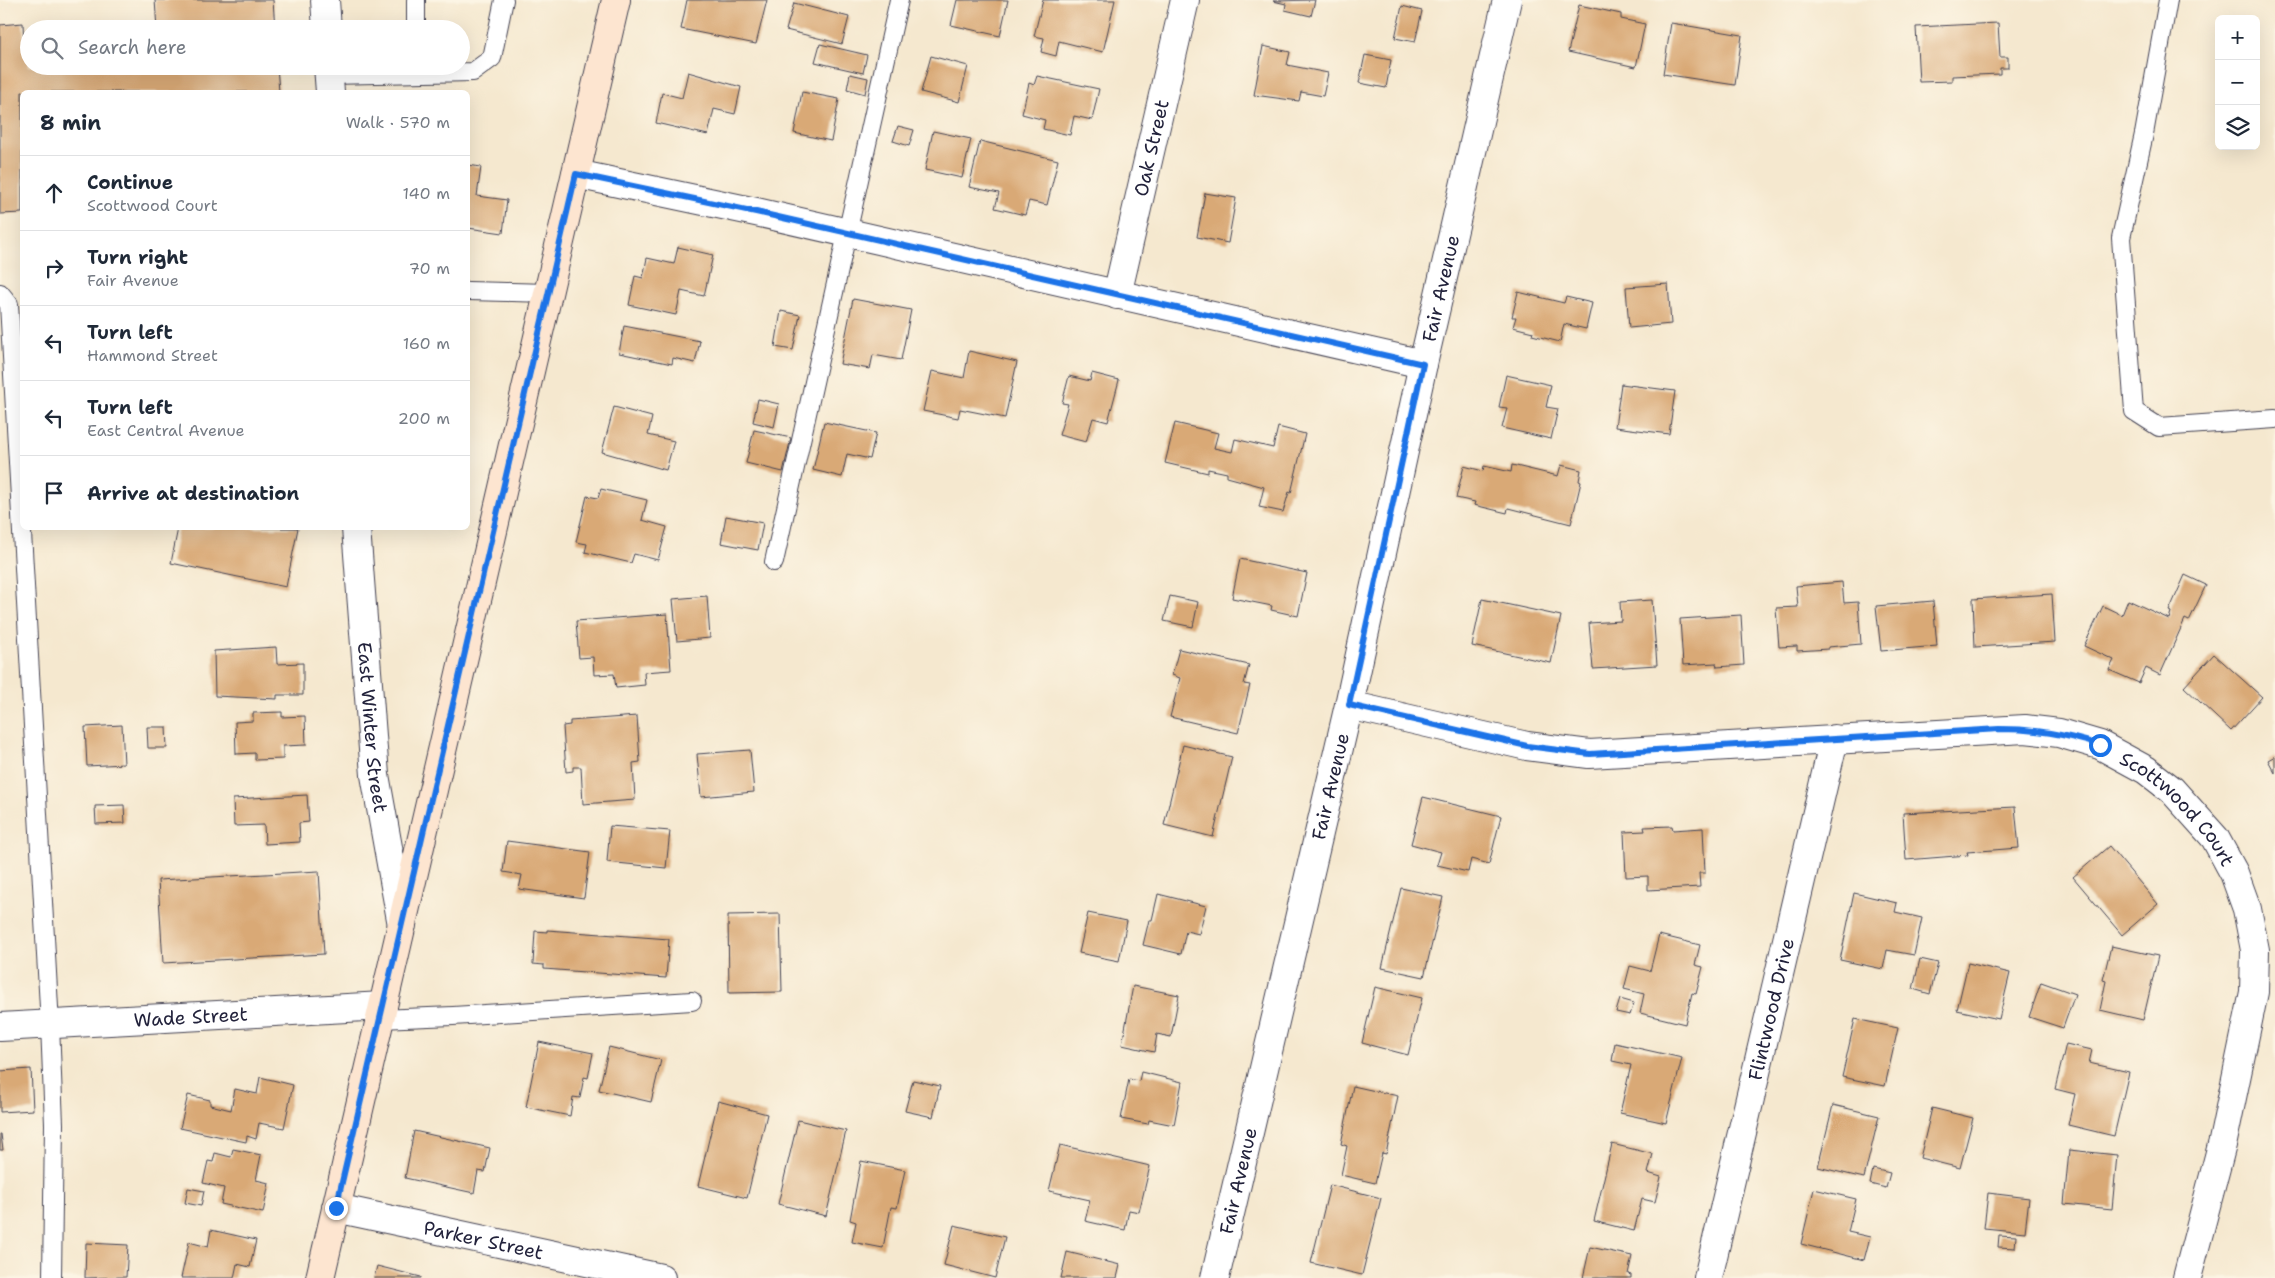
<!DOCTYPE html>
<meta charset="utf-8">
<style>
body{margin:0;font-family:"Shantell Sans",sans-serif;background:#f6f6f7;color:#1f2937}
.controls{position:absolute;right:15px;top:15px;display:grid;overflow:hidden;border-radius:8px;box-shadow:0 5px 20px #0002}
.controls button{width:45px;height:45px;display:grid;place-items:center;padding:0;border:0;border-bottom:1px solid #e0e1e3;background:#fff;color:#1f2937;font:25px sans-serif}
.stop{position:absolute;width:15px;height:15px;margin:-11px;border:4px solid #1a73e8;border-radius:50%;background:#fff}
.stop.end{background:#1a73e8;border-color:#fff;box-shadow:0 1px 5px #0008}
.list{margin:0;padding:0;list-style:none}
h2{display:flex;justify-content:space-between;align-items:center;height:65px;margin:0;padding:0 20px;font-size:21px}
h2 small{font-size:16px;font-weight:400;color:#747a83}
.list li{display:grid;grid-template-columns:32px 1fr auto;gap:15px;align-items:center;box-sizing:border-box;height:75px;padding:0 20px;border-top:1px solid #e0e1e3}
.list b{display:block;font-size:19px;white-space:nowrap}
.list p{margin:0;font-size:16px;white-space:nowrap;color:#747a83}
.list em{font-size:16px;font-style:normal;color:#747a83}
.icon{flex:none;width:28px;height:28px;fill:none;stroke:currentColor;stroke-width:2;stroke-linecap:round;stroke-linejoin:round}
.map{position:relative;flex:none;width:2275px;height:1278px;overflow:hidden}
.search{position:absolute;background:#fff;box-shadow:0 5px 20px #0002;left:20px;top:20px;width:450px;height:55px;display:flex;align-items:center;gap:12px;box-sizing:border-box;padding:0 18px;border-radius:28px;color:#747a83;font-size:19px}
.panel{position:absolute;background:#fff;box-shadow:0 5px 20px #0002;left:20px;top:90px;width:450px;height:440px;border-radius:8px}
.map>svg:first-child{display:block}
</style>
<div class="map">
<svg width="2275" height="1278" viewBox="0 0 2275 1278">
<rect width="100%" height="100%" fill="#fcf5e5"/>
<filter id="ink" filterUnits="userSpaceOnUse"><feTurbulence type="fractalNoise" baseFrequency=".02" numOctaves="2"/><feDisplacementMap in="SourceGraphic" scale="10" xChannelSelector="R" yChannelSelector="G"/><feConvolveMatrix kernelMatrix="1 2 1 2 8 2 1 2 1" color-interpolation-filters="sRGB"/></filter>
<filter id="wash" filterUnits="userSpaceOnUse"><feTurbulence type="fractalNoise" baseFrequency=".0096" numOctaves="4" result="noise"/><feDisplacementMap in="SourceGraphic" scale="20" xChannelSelector="R" yChannelSelector="G"/><feGaussianBlur stdDeviation="1.12" result="paint"/><feColorMatrix in="noise" values="0 0 0 0 0 0 0 0 0 0 0 0 0 0 0 0 0 1.4 0 .05"/><feComposite in="paint" operator="in"/></filter>
<g filter="url(#wash)">
<rect width="100%" height="100%" fill="#f5e8cf"/>
<g id="blocks">
<g fill="#d9a976">
<polygon points="155,0 273,0 275,29 157,29"/>
<polygon points="687,0 767,0 756,44 681,29"/>
<polygon points="957,0 1008,0 1000,36 951,25"/>
<polygon points="1043,0 1115,0 1103,52 1059,41 1056,56 1041,52 1044,38 1034,36"/>
<polygon points="1315,0 1311,16 1285,10 1286,4 1273,1"/>
<polygon points="794,3 849,17 842,44 786,30"/>
<polygon points="1579,5 1621,14 1621,19 1645,24 1636,67 1568,52"/>
<polygon points="1402,6 1422,11 1415,42 1395,38"/>
<polygon points="23,23 24,46 29,46 29,66 277,66 279,92 22,92 22,213 0,214 0,25"/>
<polygon points="1671,23 1742,35 1735,85 1663,74"/>
<polygon points="1998,23 2000,57 2008,57 2008,68 2000,68 2000,74 1952,76 1952,81 1919,82 1916,27"/>
<polygon points="820,44 867,55 863,73 815,62"/>
<polygon points="1263,46 1290,52 1287,65 1328,73 1323,96 1301,92 1299,101 1254,95"/>
<polygon points="1365,55 1391,60 1386,88 1359,83"/>
<polygon points="931,56 968,66 959,102 921,92"/>
<polygon points="688,72 741,87 735,114 714,109 708,135 656,123 662,93 682,98"/>
<polygon points="850,74 868,78 865,94 847,89"/>
<polygon points="1037,76 1099,89 1092,120 1074,116 1070,135 1043,129 1045,120 1022,114 1029,83 1034,85"/>
<polygon points="802,92 839,99 831,141 794,133"/>
<polygon points="898,126 914,130 909,146 893,141"/>
<polygon points="933,131 971,139 962,178 925,170"/>
<polygon points="980,141 1058,160 1047,205 1029,201 1025,215 995,208 999,193 969,187"/>
<polygon points="468,165 481,167 477,196 507,200 503,233 468,228"/>
<polygon points="1205,193 1236,198 1228,243 1197,237"/>
<polygon points="678,247 713,255 704,296 681,291 676,315 629,305 635,276 643,278 647,258 674,264"/>
<polygon points="1668,284 1671,324 1629,328 1626,287"/>
<polygon points="1518,292 1564,303 1566,297 1592,303 1586,329 1564,324 1560,342 1532,335 1533,332 1513,327 1516,317 1512,317"/>
<polygon points="853,299 911,310 901,360 873,355 870,369 840,364"/>
<polygon points="781,311 800,315 793,350 775,347"/>
<polygon points="624,326 700,341 695,363 673,358 672,364 619,353"/>
<polygon points="969,351 1017,362 1005,418 960,409 958,418 923,411 932,371 964,378"/>
<polygon points="1092,373 1119,380 1108,422 1093,418 1086,442 1059,435 1068,404 1062,403 1069,376 1090,381"/>
<polygon points="1506,375 1551,385 1546,407 1558,409 1551,439 1502,428 1507,408 1499,407"/>
<polygon points="1621,384 1675,391 1669,434 1615,427"/>
<polygon points="758,399 779,404 774,427 753,422"/>
<polygon points="614,407 652,417 648,435 674,441 666,470 602,452"/>
<polygon points="824,422 876,433 870,459 847,454 842,477 813,470"/>
<polygon points="1175,423 1218,433 1214,448 1232,452 1235,439 1273,448 1278,427 1305,434 1291,493 1289,492 1283,512 1259,507 1264,487 1227,477 1227,473 1208,469 1208,473 1165,463"/>
<polygon points="754,430 791,438 783,472 746,463"/>
<polygon points="1512,465 1558,476 1561,465 1581,470 1579,481 1581,482 1571,524 1508,508 1507,513 1474,505 1475,502 1456,498 1464,466 1483,471 1484,466 1511,472"/>
<polygon points="601,489 647,500 642,520 667,527 658,560 634,554 631,563 585,552 587,544 576,542 587,496 598,498"/>
<polygon points="726,516 763,523 758,550 721,543"/>
<polygon points="178,528 298,528 286,587 171,563"/>
<polygon points="1240,559 1307,573 1298,616 1271,610 1272,606 1232,598"/>
<polygon points="2185,575 2206,585 2189,621 2185,619 2160,675 2146,668 2139,683 2109,670 2114,660 2084,646 2103,606 2122,615 2128,600 2169,619 2171,612 2169,611"/>
<polygon points="1842,582 1844,603 1858,602 1861,644 1828,647 1828,649 1797,651 1797,646 1779,647 1776,608 1798,607 1796,586"/>
<polygon points="2052,594 2055,642 1975,647 1973,599"/>
<polygon points="707,596 710,638 677,641 673,599"/>
<polygon points="1170,596 1198,602 1193,627 1164,621"/>
<polygon points="1482,599 1561,616 1551,663 1472,646"/>
<polygon points="1652,600 1657,665 1593,669 1589,623 1621,621 1620,602"/>
<polygon points="1933,601 1937,646 1881,651 1876,606"/>
<polygon points="667,614 671,670 644,672 645,685 616,688 614,674 594,675 593,657 579,658 576,621"/>
<polygon points="1741,615 1744,665 1717,667 1716,663 1683,665 1680,619"/>
<polygon points="276,647 277,664 303,663 303,695 277,695 277,699 215,696 214,651"/>
<polygon points="1179,649 1249,665 1244,684 1250,685 1238,733 1170,717 1180,678 1172,675"/>
<polygon points="2214,654 2262,697 2231,731 2184,687"/>
<polygon points="282,712 282,717 305,716 306,745 283,746 283,759 255,760 255,753 236,754 235,722 253,721 253,713"/>
<polygon points="637,716 640,762 633,763 635,800 583,804 581,767 573,767 573,771 566,772 563,726 570,725 570,721"/>
<polygon points="122,725 124,764 87,766 85,727"/>
<polygon points="147,727 166,727 167,748 148,748"/>
<polygon points="1183,745 1232,757 1213,837 1164,825"/>
<polygon points="750,750 754,792 701,797 697,754"/>
<polygon points="2275,756 2275,773 2268,760"/>
<polygon points="307,795 309,822 299,823 300,842 265,844 264,825 234,826 233,799"/>
<polygon points="1423,797 1501,816 1489,864 1471,859 1468,872 1437,865 1441,852 1411,844"/>
<polygon points="124,805 125,823 96,824 95,806"/>
<polygon points="2015,807 2019,848 1967,852 1968,855 1906,860 1903,813"/>
<polygon points="610,826 670,831 666,868 607,862"/>
<polygon points="1672,826 1673,830 1703,828 1705,873 1699,873 1700,887 1648,890 1648,876 1626,877 1624,832 1645,831 1644,827"/>
<polygon points="507,841 590,852 584,898 519,889 522,875 503,872"/>
<polygon points="2109,846 2158,904 2122,935 2073,877"/>
<polygon points="319,871 324,954 163,963 158,880"/>
<polygon points="1401,888 1443,897 1424,977 1382,968"/>
<polygon points="1854,893 1897,903 1895,912 1922,918 1914,955 1887,950 1883,969 1840,960"/>
<polygon points="1158,894 1206,906 1199,934 1186,931 1181,954 1143,945 1149,920 1152,920"/>
<polygon points="1088,913 1127,921 1119,961 1079,953"/>
<polygon points="780,914 782,992 729,993 728,915"/>
<polygon points="547,930 669,939 666,978 544,969 544,965 533,964 535,931 547,932"/>
<polygon points="1659,935 1700,945 1695,965 1703,967 1696,994 1692,993 1685,1024 1640,1013 1644,994 1624,989 1630,966 1650,971"/>
<polygon points="2111,946 2158,956 2143,1020 2100,1010 2106,981 2103,980"/>
<polygon points="1920,959 1938,963 1930,994 1913,989"/>
<polygon points="1968,963 2010,973 1999,1019 1957,1010"/>
<polygon points="2041,982 2075,994 2063,1028 2029,1017"/>
<polygon points="1133,986 1179,995 1171,1037 1157,1034 1154,1052 1122,1045"/>
<polygon points="1375,987 1422,998 1408,1055 1362,1043"/>
<polygon points="1620,999 1634,1003 1630,1015 1616,1012"/>
<polygon points="1855,1019 1898,1028 1885,1086 1842,1077"/>
<polygon points="539,1042 593,1053 588,1078 584,1077 580,1098 573,1097 570,1116 526,1107"/>
<polygon points="1615,1043 1682,1058 1666,1123 1620,1113 1631,1065 1612,1061"/>
<polygon points="2066,1044 2092,1050 2089,1063 2129,1072 2114,1136 2068,1125 2075,1094 2055,1089"/>
<polygon points="609,1047 661,1060 651,1102 599,1090"/>
<polygon points="31,1069 33,1110 0,1112 0,1071"/>
<polygon points="1141,1072 1182,1082 1174,1125 1149,1120 1148,1124 1121,1119 1129,1079 1139,1081"/>
<polygon points="260,1077 293,1085 284,1128 259,1123 256,1139 247,1136 246,1142 180,1128 188,1095 210,1100 210,1105 231,1110 235,1089 257,1094"/>
<polygon points="913,1080 940,1086 933,1117 905,1111"/>
<polygon points="1353,1086 1398,1096 1386,1154 1382,1153 1375,1183 1341,1175 1347,1146 1341,1144"/>
<polygon points="718,1101 767,1114 747,1198 698,1186"/>
<polygon points="1833,1105 1879,1116 1864,1178 1818,1167"/>
<polygon points="1932,1108 1973,1118 1960,1168 1920,1158"/>
<polygon points="798,1120 846,1131 826,1216 778,1204"/>
<polygon points="414,1131 490,1148 485,1172 478,1171 474,1193 405,1178"/>
<polygon points="0,1134 1,1134 3,1150 0,1150"/>
<polygon points="1612,1144 1653,1154 1648,1173 1661,1177 1655,1202 1642,1199 1634,1231 1594,1221"/>
<polygon points="1060,1145 1150,1166 1139,1212 1129,1210 1125,1230 1085,1221 1090,1200 1049,1191"/>
<polygon points="233,1149 261,1155 256,1180 269,1183 263,1213 221,1204 224,1188 203,1183 208,1161 213,1162 215,1153 231,1157"/>
<polygon points="2069,1150 2117,1155 2112,1209 2064,1204"/>
<polygon points="861,1161 905,1170 897,1208 891,1207 883,1248 852,1242 856,1222 850,1220"/>
<polygon points="1873,1169 1890,1173 1886,1188 1870,1184"/>
<polygon points="1330,1185 1381,1198 1362,1275 1311,1263"/>
<polygon points="188,1188 204,1191 201,1206 185,1203"/>
<polygon points="1814,1189 1856,1199 1848,1232 1870,1237 1864,1260 1801,1244"/>
<polygon points="1988,1193 2029,1198 2025,1232 1984,1228"/>
<polygon points="954,1225 1005,1237 995,1278 944,1265"/>
<polygon points="211,1230 256,1240 250,1267 237,1264 234,1278 181,1278 189,1242 208,1247"/>
<polygon points="1999,1235 2016,1236 2015,1248 1998,1247"/>
<polygon points="86,1243 128,1245 126,1277 85,1278"/>
<polygon points="1590,1247 1632,1256 1628,1274 1631,1275 1631,1278 1583,1278"/>
<polygon points="1067,1252 1120,1265 1117,1278 1061,1278"/>
<polygon points="377,1266 421,1277 421,1278 374,1278"/>
</g>
</g>
</g>
<g filter="url(#ink)">
<use href="#blocks" fill-opacity="0" stroke="#424051" stroke-width="1"/>
<g fill="none" stroke-linecap="round" stroke-linejoin="round">
<g stroke="#424051" stroke-width="20">
<g id="service">
<polyline points="416,0 416,29"/>
<polyline points="2168,0 2144,134 2121,238 2134,411 2159,427 2275,419"/>
<polyline points="329,75 473,72 492,58 504,0"/>
<polyline points="468,291 548,293"/>
<polyline points="0,293 9,304 50,1025 54,1124 52,1278"/>
<polyline points="774,562 899,0"/>
<polyline points="380,1019 453,1016 692,1001"/>
</g>
</g>
<g stroke="#424051" stroke-width="30">
<g id="minor">
<polyline points="325,0 327,29"/>
<polyline points="328,66 330,92"/>
<polyline points="576,174 756,212 1423,364"/>
<path id="s1" d="M1117,295L1185,0"/>
<path id="s2" d="M356,528L375,775L402,925"/>
<path id="s3" d="M1349,705L1527,746L1589,754L2025,729L2059,733L2100,745L2146,770L2172,790L2215,838L2234,873L2247,909L2255,950L2254,992L2223,1141L2187,1278"/>
<path id="s4" d="M0,1027L383,1006"/>
<path id="s5" d="M336,1208L661,1278"/>
<path id="s6" d="M1215,1278L1349,705L1423,364L1507,0"/>
<path id="s7" d="M1708,1278L1834,739"/>
</g>
</g>
<g stroke="#424051" stroke-width="30">
<polyline id="secondary" points="320,1278 616,0"/>
</g>
<use href="#service" stroke="#fff" stroke-width="18"/>
<use href="#minor" stroke="#fff" stroke-width="28"/>
<use href="#secondary" stroke="#fde5d0" stroke-width="28"/>
</g>
</g>
<g fill="none" stroke-linecap="round" stroke-linejoin="round" filter="url(#ink)">
<path stroke="#1a73e8" stroke-width="6" d="M336,1208L576,174L756,212L1423,364L1349,705L1527,746L1590,754L1999,729C2037,729 2063,734 2100,745"/>
</g>
<g text-anchor="middle" dominant-baseline="central" stroke-width="5" stroke-linejoin="round" paint-order="stroke">
<g font-size="19" fill="#22223b" stroke="#fcf5e5">
<text stroke="none"><textPath href="#s1" startOffset="151">Oak Street</textPath></text>
<text stroke="none"><textPath href="#s6" startOffset="1015">Fair Avenue</textPath></text>
<text stroke="none"><textPath href="#s2" startOffset="200">East Winter Street</textPath></text>
<text stroke="none"><textPath href="#s6" startOffset="505">Fair Avenue</textPath></text>
<text stroke="none"><textPath href="#s3" startOffset="861">Scottwood Court</textPath></text>
<text stroke="none"><textPath href="#s7" startOffset="276">Flintwood Drive</textPath></text>
<text stroke="none"><textPath href="#s4" startOffset="191">Wade Street</textPath></text>
<text stroke="none"><textPath href="#s6" startOffset="100">Fair Avenue</textPath></text>
<text stroke="none"><textPath href="#s5" startOffset="151">Parker Street</textPath></text>
</g>
</g>
</svg>
<div class="controls">
<button>+</button>
<button>−</button>
<button><svg class="icon" aria-label="layers" viewBox="0 0 24 24"><path d="M12 4l9 5-9 5-9-5zM3 14l9 5 9-5"/></svg></button>
</div>
<div class="stop" style="left:2100px;top:745px"></div>
<div class="stop end" style="left:336px;top:1208px"></div>
<div class="search"><svg class="icon" aria-label="search" viewBox="0 0 24 24"><circle cx="10" cy="10" r="6"/><path d="M15 15l6 6"/></svg>Search here</div>
<section class="panel">
<h2>8 min<small>Walk · 570 m</small></h2>
<ul class="list">
<li><svg class="icon" aria-label="ahead" viewBox="0 0 24 24"><path d="M12 20V5M6 11l6-6 6 6"/></svg><div><b>Continue</b><p>Scottwood Court</p></div><em>140 m</em></li>
<li><svg class="icon" aria-label="right" viewBox="0 0 24 24"><path d="M7 20v-9h11M14 6l5 5-5 5"/></svg><div><b>Turn right</b><p>Fair Avenue</p></div><em>70 m</em></li>
<li><svg class="icon" aria-label="left" viewBox="0 0 24 24"><path d="M17 20v-9H6M10 6l-5 5 5 5"/></svg><div><b>Turn left</b><p>Hammond Street</p></div><em>160 m</em></li>
<li><svg class="icon" aria-label="left" viewBox="0 0 24 24"><path d="M17 20v-9H6M10 6l-5 5 5 5"/></svg><div><b>Turn left</b><p>East Central Avenue</p></div><em>200 m</em></li>
<li><svg class="icon" aria-label="arrive" viewBox="0 0 24 24"><path d="M6 21V4h12l-3 4 3 4H6"/></svg><div><b>Arrive at destination</b></div></li>
</ul>
</section>
</div>
